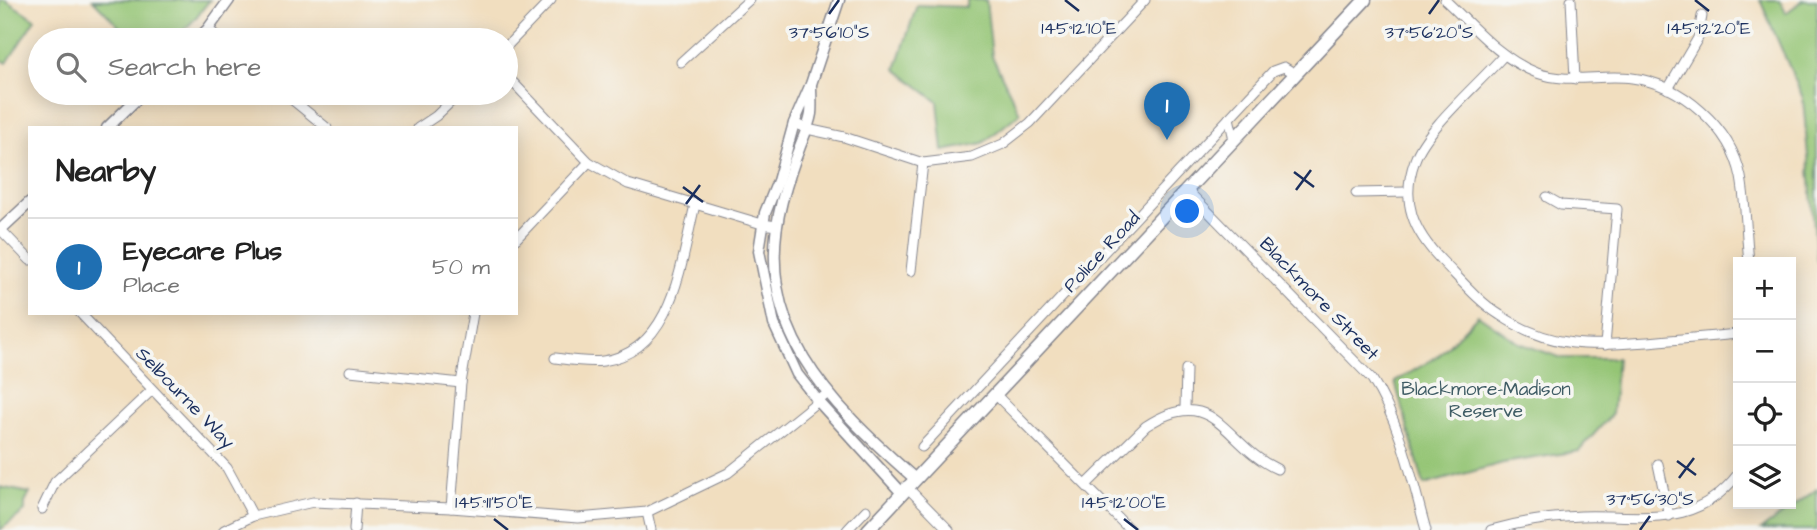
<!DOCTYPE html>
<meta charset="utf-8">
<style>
body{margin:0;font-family:"Architects Daughter",sans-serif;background:#f6f6f6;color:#222}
.controls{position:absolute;right:21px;bottom:21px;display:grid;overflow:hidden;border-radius:0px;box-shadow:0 4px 18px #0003}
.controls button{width:63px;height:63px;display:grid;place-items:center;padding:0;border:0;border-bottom:2px solid #e0e0e0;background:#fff;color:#222;font:35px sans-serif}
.you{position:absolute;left:1188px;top:212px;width:24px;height:24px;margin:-18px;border:5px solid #fff;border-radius:50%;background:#1a73e8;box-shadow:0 0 0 10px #1a73e833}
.badge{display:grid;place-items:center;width:46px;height:46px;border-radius:50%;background:#1f6fb2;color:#fff;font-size:23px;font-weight:700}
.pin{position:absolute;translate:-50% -58px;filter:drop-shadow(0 2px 4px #0008)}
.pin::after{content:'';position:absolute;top:37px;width:24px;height:21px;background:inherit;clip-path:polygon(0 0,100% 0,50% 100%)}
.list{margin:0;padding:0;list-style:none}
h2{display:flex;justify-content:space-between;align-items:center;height:91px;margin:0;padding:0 28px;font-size:30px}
h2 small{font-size:23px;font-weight:400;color:#767676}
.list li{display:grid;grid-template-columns:46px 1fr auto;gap:21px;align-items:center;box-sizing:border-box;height:98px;padding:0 28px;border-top:2px solid #e0e0e0}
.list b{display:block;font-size:26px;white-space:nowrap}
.list p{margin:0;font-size:23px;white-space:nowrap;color:#767676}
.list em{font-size:23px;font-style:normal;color:#767676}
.icon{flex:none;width:38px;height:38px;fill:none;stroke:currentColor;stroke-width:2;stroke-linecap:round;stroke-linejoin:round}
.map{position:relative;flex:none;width:1817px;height:530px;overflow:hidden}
.search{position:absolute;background:#fff;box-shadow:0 4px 18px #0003;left:28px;top:28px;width:490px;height:77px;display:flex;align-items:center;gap:18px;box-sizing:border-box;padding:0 24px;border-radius:38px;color:#767676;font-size:26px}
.panel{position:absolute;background:#fff;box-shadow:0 4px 18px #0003;left:28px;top:126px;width:490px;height:189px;border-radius:0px}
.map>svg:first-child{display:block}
</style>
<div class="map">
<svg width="1817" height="530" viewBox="0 0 1817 530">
<rect width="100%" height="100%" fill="#f6f6f2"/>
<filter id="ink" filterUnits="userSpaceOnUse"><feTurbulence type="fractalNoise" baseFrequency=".0143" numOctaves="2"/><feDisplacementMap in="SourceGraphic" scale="14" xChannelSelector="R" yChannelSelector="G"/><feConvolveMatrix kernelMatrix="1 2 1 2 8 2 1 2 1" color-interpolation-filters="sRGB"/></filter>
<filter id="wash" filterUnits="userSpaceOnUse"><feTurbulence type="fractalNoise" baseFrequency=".00686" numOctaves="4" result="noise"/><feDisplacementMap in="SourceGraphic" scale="28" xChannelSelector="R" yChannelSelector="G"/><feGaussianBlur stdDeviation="1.57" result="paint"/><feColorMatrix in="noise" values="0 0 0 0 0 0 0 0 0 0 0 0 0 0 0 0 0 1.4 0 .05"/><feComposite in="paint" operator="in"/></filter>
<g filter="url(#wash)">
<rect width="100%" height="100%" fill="#f1debf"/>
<g fill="#94c575" stroke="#587a6a" stroke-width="2">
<polygon points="0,0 5,0 35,19 7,63 0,59"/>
<polygon points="93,0 210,0 193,21 174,40 132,40"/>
<polygon points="967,0 986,0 992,56 1020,113 983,143 943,151 938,102 896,69 917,5 967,7"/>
<polygon points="1760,0 1780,0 1786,13 1803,0 1817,0 1817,262 1803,98"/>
<polygon points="1478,315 1519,343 1562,358 1617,358 1612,414 1579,451 1503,463 1424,485 1395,382 1438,356"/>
<polygon points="0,487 30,493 25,503 25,511 0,530"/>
<polygon points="1817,489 1817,530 1761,530"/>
</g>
</g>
<g filter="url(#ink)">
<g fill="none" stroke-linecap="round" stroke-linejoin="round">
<g stroke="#86868e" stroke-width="11">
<g id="minor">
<path d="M1445,0C1473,26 1500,59 1537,73C1569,84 1600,74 1632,78C1682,84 1731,128 1741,177C1746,204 1746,234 1749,262"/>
<polyline points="1571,0 1575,79"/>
<polyline points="208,29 221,40"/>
<polyline points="506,47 551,0"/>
<path d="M1504,55C1480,83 1426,128 1415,160C1400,201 1413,231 1442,261C1460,279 1478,301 1500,315C1550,349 1591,346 1648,342C1678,339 1708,337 1738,334"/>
<polyline points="681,62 749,0"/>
<polyline points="506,75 589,162 628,184 762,224 777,226"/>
<polyline points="1668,89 1698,38 1702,16"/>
<polyline points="284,93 327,128"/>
<polyline points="1229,118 1234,139"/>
<polyline points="794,123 807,129 844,137 923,163 972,157 1003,144 1030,123 1145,0"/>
<polyline points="418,128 436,116 460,93"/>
<path d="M1187,190L1372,379C1401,423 1412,480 1426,530"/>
<polyline points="1356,193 1407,192"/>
<polyline points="1547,197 1561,205 1617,209 1605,345"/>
<polyline points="1,230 30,260"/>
<polyline points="516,239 589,162"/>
<polyline points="911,271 923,163"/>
<polyline points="80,313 227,468 253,516"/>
<path d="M555,358C570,360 587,363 603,361C674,351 681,261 695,205"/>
<polyline points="350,371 461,383"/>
<polyline points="996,395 1130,530"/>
<polyline points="1185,408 1186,369"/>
<polyline points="922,447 1273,71 1284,67 1294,73"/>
<polyline points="1658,464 1669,516"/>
<path d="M1086,485L1146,426C1215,381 1224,445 1277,469"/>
<polyline points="906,486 949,530"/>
<polyline points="451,508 461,383 473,313"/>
<polyline points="42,509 55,482 152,390"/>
<polyline points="647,512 651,530"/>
<polyline points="224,530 253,516 313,502 451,508 578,518 647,512 728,473 828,393"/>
<polyline points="354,530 356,503"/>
<polyline points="847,530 866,510"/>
<path d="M1491,530C1520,522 1550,517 1581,516C1642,514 1695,530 1738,474"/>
</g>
</g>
<g stroke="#86868e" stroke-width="13">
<g id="tertiary">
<polyline points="839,0 811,84 794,123 778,181 765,213 759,251 774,324 797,374 819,402 901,492"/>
<polyline points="197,40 208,29 229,0"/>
<path d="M811,87C811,96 812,105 811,114C809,126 803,138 799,149C792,166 787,183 782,201C750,326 828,402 914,478"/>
<polyline points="107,128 143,93"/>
<polyline points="0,230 30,202"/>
</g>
</g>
<g stroke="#86868e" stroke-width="15">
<polyline id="secondary" points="868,530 1365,0"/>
</g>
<use href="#minor" stroke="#fff" stroke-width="9"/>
<use href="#tertiary" stroke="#fff" stroke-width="10"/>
<use href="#secondary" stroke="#fff" stroke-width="12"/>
</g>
</g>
<path fill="none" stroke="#1b2f5e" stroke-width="2.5" d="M1065,0L1079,11M1695,0L1709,11M829,14L839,0M1429,14L1439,0M1294,172L1314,187M683,187L703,202M1296,190L1311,170M686,204L700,185M1677,461L1696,475M1679,478L1694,458M494,519L508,530M1124,519L1138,530M1640,530L1650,516"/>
<g text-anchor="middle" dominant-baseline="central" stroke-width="7" stroke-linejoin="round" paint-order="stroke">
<g font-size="19" fill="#1b2f5e" stroke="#f6f6f2">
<text transform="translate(1102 252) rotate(-47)">Police Road</text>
<text transform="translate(1319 299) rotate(46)">Blackmore Street</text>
<text transform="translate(185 398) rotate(46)">Selbourne Way</text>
</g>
<g font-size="19" fill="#3f5c65" stroke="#f6f6f2">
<text x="1486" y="389">Blackmore-Madison<tspan x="1486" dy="22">Reserve</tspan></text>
</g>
</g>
<g font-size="18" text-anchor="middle" fill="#1b2f5e" stroke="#f6f6f2" stroke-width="7" stroke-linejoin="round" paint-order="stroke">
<text x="1079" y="34">145°12'10"E</text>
<text x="1709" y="34">145°12'20"E</text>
<text x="829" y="38">37°56'10"S</text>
<text x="1429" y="38">37°56'20"S</text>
<text x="1650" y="505">37°56'30"S</text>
<text x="494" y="508">145°11'50"E</text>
<text x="1124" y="508">145°12'00"E</text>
</g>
</svg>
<div class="controls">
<button>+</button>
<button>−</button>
<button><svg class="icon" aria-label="locate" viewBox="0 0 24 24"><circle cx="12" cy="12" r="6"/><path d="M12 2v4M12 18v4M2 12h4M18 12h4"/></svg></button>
<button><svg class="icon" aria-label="layers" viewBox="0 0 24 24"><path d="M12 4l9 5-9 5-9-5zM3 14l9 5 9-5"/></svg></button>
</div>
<div class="you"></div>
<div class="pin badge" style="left:1167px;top:140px">1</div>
<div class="search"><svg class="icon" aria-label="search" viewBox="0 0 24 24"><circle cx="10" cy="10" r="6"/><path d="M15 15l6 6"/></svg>Search here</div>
<section class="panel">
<h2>Nearby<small></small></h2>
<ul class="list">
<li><span class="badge">1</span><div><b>Eyecare Plus</b><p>Place</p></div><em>50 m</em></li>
</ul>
</section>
</div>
